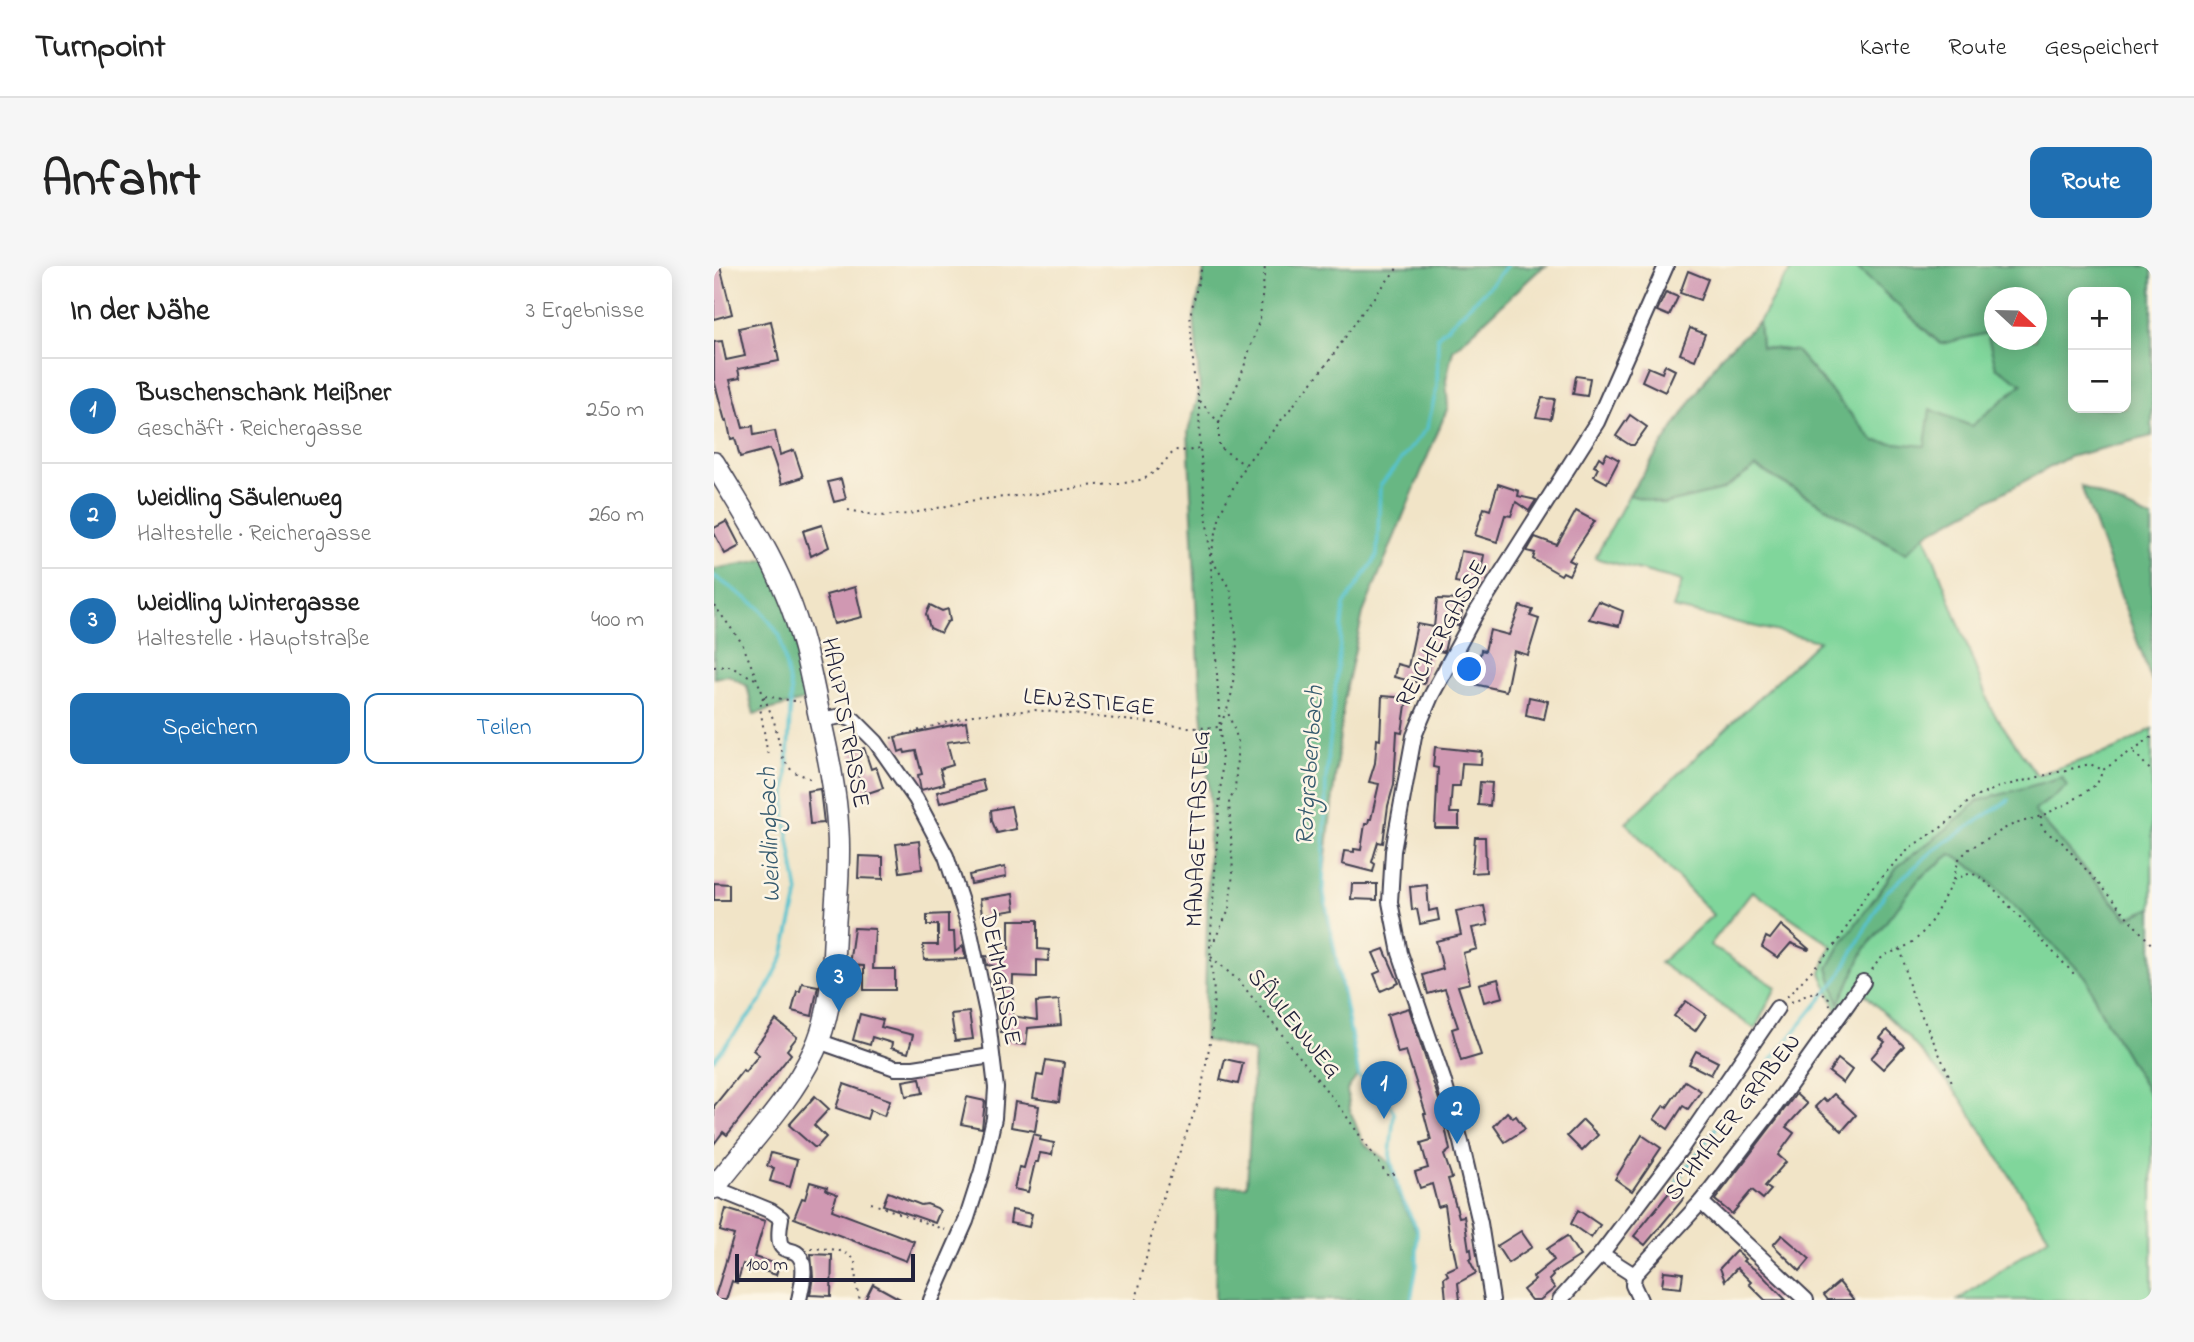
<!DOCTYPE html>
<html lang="de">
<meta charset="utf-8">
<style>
body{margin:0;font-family:"Indie Flower",sans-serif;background:#f6f6f6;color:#222}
.controls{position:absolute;right:21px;top:21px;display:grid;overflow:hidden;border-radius:14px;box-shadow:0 4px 18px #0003}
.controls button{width:63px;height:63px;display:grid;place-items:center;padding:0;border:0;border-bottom:2px solid #e0e0e0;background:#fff;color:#222;font:35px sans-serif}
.compass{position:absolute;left:1270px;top:21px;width:63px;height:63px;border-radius:50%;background:#fff;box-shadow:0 4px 18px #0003;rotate:112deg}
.scale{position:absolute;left:21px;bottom:18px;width:180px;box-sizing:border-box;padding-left:7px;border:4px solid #22223b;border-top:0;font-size:19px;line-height:24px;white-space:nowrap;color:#22223b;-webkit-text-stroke:5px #fcf5e5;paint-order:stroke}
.you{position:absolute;left:756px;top:404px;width:24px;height:24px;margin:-18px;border:5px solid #fff;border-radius:50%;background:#1a73e8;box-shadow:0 0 0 10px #1a73e833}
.badge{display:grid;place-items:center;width:46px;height:46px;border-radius:50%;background:#1f6fb2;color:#fff;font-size:23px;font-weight:700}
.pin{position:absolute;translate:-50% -58px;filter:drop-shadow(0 2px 4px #0008)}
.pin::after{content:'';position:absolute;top:37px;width:24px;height:21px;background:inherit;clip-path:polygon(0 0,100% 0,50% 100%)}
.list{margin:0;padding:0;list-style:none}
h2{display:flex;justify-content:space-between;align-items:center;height:91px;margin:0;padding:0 28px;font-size:30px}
h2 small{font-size:23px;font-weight:400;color:#767676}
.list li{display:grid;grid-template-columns:46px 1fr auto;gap:21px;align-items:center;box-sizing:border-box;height:105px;padding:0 28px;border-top:2px solid #e0e0e0}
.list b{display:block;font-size:26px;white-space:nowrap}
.list p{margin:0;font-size:23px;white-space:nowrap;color:#767676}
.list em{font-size:23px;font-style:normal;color:#767676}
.actions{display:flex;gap:14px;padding:21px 28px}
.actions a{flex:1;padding:16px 0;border:2px solid #1f6fb2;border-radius:14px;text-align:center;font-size:24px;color:#1f6fb2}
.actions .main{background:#1f6fb2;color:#fff}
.map{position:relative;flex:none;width:1438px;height:1034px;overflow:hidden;border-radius:14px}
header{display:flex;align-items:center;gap:42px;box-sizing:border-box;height:98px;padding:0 35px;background:#fff;border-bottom:2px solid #e0e0e0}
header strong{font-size:33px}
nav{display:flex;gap:38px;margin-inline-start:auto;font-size:24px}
.intro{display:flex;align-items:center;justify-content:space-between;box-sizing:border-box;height:168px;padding:0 42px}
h1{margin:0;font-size:49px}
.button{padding:18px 32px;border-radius:14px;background:#1f6fb2;color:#fff;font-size:24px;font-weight:700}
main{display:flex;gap:42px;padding:0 42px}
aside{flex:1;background:#fff;border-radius:14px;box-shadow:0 4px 18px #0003}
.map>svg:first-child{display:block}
</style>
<header>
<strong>Turnpoint</strong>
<nav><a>Karte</a><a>Route</a><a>Gespeichert</a></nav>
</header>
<div class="intro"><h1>Anfahrt</h1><a class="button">Route</a></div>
<main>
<aside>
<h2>In der Nähe<small>3 Ergebnisse</small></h2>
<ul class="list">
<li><span class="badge">1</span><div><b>Buschenschank Meißner</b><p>Geschäft · Reichergasse</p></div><em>250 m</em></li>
<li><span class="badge">2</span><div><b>Weidling Säulenweg</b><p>Haltestelle · Reichergasse</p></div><em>260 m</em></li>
<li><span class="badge">3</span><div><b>Weidling Wintergasse</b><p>Haltestelle · Hauptstraße</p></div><em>400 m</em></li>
</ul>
<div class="actions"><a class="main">Speichern</a><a>Teilen</a></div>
</aside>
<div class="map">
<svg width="1438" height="1034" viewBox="0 0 1438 1034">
<rect width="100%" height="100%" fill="#fcf5e5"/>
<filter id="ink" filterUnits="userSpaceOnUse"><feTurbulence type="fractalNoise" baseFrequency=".0143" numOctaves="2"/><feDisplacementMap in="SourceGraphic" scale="14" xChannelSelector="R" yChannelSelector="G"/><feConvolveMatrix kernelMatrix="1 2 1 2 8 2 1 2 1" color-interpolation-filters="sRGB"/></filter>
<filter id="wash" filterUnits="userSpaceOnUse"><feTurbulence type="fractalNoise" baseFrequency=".00686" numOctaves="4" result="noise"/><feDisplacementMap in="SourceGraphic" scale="28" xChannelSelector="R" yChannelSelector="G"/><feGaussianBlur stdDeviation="1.57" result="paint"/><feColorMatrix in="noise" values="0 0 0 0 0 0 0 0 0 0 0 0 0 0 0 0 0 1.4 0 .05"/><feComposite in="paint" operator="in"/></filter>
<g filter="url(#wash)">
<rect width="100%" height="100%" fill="#f1e4c7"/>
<g fill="#80d69b" stroke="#517c6b" stroke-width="2">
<polygon points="1080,0 1141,0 1226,78 1273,67 1282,101 1309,117 1257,161 1211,181 1160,175 1082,85 1047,81 1045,56 1068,16"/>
<polygon points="1041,201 1192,287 1211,268 1277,443 1323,509 1402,483 1438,463 1438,679 1320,545 1353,520 1264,535 1234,562 1183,601 1126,680 1114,702 1125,737 1151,683 1205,613 1237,588 1266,606 1372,711 1386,744 1438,833 1438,1034 1244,1034 1335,971 1246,831 1195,772 1150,727 1129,759 1107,707 1117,679 1038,625 996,679 1062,721 1041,763 946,697 999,649 912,557 1105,375 959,342 968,315 881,292 915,229 950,238 1008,224"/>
</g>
<g fill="#68b783" stroke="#456c5f" stroke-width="2" fill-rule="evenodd">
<polygon points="491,0 832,0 824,5 739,84 732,114 734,141 649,347 630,434 608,625 644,809 633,824 636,844 649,877 676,897 684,929 703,966 702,1006 697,1034 501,1034 503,920 533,920 540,786 490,774 496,533 486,422 474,165 486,125 480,51"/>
<path d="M1141,0H1438V170L1355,191L1212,268L1192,287L1042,201L1008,224L950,238L915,229L1007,90L1045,56L1047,81L1082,85L1160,175L1211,180L1216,143L1257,160L1308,118L1282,101L1273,67L1227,78ZM1412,26V142H1359V26ZM1280,32H1322V74H1280Z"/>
<polygon points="1367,220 1438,253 1438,416"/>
<polygon points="54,293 78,345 92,434 40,448 33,420 14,409 0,412 0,303"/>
<polygon points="1348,511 1353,520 1320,545 1413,652 1438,642 1438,833 1386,744 1372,711 1266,606 1237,588 1205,613 1151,683 1125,738 1114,702 1126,680 1183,601 1234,562 1264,535"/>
</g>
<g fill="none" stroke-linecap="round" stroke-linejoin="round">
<g stroke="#57c3cf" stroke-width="3.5">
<polyline points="0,310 45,341 66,370 77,426 71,550 84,627 69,691 47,735 0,793"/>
<polyline points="1047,807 1125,711 1171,627 1220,584 1295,534"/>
<polyline points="963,915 1002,862"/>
<polyline points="697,1034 703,999 703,963 685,927 676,889 680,847 674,835 645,811 609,623 612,513 630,339 663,290 666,220 713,162 723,121 724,70 779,17 792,0"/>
</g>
</g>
<g id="blocks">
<g fill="#d098b2">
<polygon points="0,0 6,0 18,48 0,53"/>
<polygon points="974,5 994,13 986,34 966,27"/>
<polygon points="952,26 964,31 955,50 943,45"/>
<polygon points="57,55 65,95 24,103 26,112 16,114 29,162 39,160 40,169 61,165 66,189 80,184 89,211 68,218 56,183 26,191 21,172 17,173 13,154 11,155 0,114 0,76 8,75 12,94 31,90 25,62"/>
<polygon points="976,62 991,68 981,94 966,88"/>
<polygon points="951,99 961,104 951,126 928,115 934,101 948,107"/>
<polygon points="862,110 876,112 873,130 859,128"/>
<polygon points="828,132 841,133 837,153 822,151"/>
<polygon points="916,149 933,161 920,179 916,179 902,170"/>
<polygon points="893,187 905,194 893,217 880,210 884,202 880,200 885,191 889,194"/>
<polygon points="127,213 132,233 120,236 114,216"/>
<polygon points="784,218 805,225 804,230 822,234 815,245 802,236 797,250 791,249 783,276 761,269 770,242 776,244"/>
<polygon points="862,245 881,255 855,294 861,297 855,309 849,306 847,309 819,293 821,287 813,285 821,271 843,279"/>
<polygon points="13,255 26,280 11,288 0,267 0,262"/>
<polygon points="108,259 115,281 97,290 89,265"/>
<polygon points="747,285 770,289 764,320 741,316"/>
<polygon points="141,321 148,351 120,358 112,329"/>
<polygon points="723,333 750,334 746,357 744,360 736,359 730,386 718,384 710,418 680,411 683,398 694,401 703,358 720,361"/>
<polygon points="884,335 909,345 905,360 875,353"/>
<polygon points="216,339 228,345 234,343 236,355 233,356 227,367 216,362 212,348"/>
<polygon points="806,340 819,344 816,350 825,353 814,389 800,385 792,425 760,418 767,384 771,385 776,364 795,369"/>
<polygon points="668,430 693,432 688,467 683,466 680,518 674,540 669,577 664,576 658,596 661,598 659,606 628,598 630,585 640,586 640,583 647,584 651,558 654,558 655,553 657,553 665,518 655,516 661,497 663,473 666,474"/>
<polygon points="815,431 834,435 830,453 812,449"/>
<polygon points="252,456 255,473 233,476 239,499 226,503 230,518 207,524 204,509 208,508 202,485 191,487 190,484 185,486 181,471"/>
<polygon points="721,481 768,486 767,498 748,497 746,520 738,520 736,547 745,547 745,562 721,562 724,502 719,501"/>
<polygon points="150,482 157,503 162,501 169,522 151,528 137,491 137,487"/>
<polygon points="268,514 271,525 226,537 223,526"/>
<polygon points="766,516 778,517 776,540 764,539"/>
<polygon points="106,523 110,557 96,558 93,525"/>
<polygon points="297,540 302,563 283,567 278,555 277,544"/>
<polygon points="761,571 771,571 772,606 758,607"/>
<polygon points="205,575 208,603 186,606 182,578"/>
<polygon points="145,590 169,591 169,613 144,612"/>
<polygon points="291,601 292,611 257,618 255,609"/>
<polygon points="0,617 15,618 15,634 0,634"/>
<polygon points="638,618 663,618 663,634 637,633"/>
<polygon points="713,619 715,645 723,643 725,654 706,658 703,643 698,644 696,621"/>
<polygon points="299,628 301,644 268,649 266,633"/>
<polygon points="770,640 774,659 758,662 763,683 749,687 756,717 744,720 767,789 747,795 738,763 744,761 731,723 714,728 709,709 729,703 722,675 747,669 742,645"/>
<polygon points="234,648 234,666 240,666 241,686 249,680 252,693 210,694 209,679 224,679 224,659 213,659 213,649"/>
<polygon points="295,654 324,654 324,683 335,684 334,695 323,694 323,711 299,710 298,750 323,754 322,736 345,734 347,759 314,762 312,779 291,776 292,766 287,766 286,758 288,715 281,715 281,700 273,699 271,690 287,691 295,684"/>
<polygon points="1067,659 1095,683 1094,684 1077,677 1064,692 1048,681 1052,671 1056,673"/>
<polygon points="140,662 161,663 159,703 181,703 181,724 150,724 150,700 135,699"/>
<polygon points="670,683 685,717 667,725 660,708 667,705 659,687"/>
<polygon points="784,713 789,731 770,736 765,718"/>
<polygon points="88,717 104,720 98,750 78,745 83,725 86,725"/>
<polygon points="972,735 992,749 981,765 960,750"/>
<polygon points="695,742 726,837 736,884 730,889 738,912 734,913 745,951 750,950 755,984 757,983 758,992 755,993 762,1007 744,1017 746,1034 732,1034 730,1012 734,1009 732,1005 743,1000 739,981 737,981 731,939 724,941 718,918 706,922 701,906 714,902 707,877 717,874 710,848 712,848 692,785 684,787 673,749"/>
<polygon points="255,746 259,773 241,775 237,748"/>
<polygon points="146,748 169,754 167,761 199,769 194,787 177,782 178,777 158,771 156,779 139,774"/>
<polygon points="62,754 83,771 73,784 77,788 13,869 9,866 0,878 0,840 29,804 31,806 45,789 39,784"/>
<polygon points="1173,764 1190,780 1169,803 1157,792 1171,776 1166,772"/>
<polygon points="982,785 1004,796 997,809 975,798"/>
<polygon points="511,793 529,797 524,818 506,814"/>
<polygon points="1124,793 1138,804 1129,817 1115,806"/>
<polygon points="332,794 350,797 345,836 319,832 323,809 329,810"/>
<polygon points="206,812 209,827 192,830 189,815"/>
<polygon points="971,815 987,825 974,843 969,840 954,863 940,853 950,839 953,841"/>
<polygon points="130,818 176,834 170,850 156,844 153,853 122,842"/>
<polygon points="1082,828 1093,838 1072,861 1080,867 1064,889 1072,896 1051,920 1057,924 1049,933 1038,924 1018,948 1001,934"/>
<polygon points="1120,828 1142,849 1128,865 1101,841 1109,833 1112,836"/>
<polygon points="101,830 115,843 100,859 112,871 103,881 100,881 75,859"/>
<polygon points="253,831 271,835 268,862 247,858"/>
<polygon points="301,836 325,840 321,865 297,861"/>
<polygon points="793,846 799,852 802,850 811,863 791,876 780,860"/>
<polygon points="869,854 884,869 868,885 853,870"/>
<polygon points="319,868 327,870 326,874 340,877 338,889 326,887 324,896 321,896 314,926 300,923 305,901 310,902"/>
<polygon points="928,869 947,882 918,925 901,913"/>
<polygon points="57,887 83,894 76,921 56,915 60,902 53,900"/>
<polygon points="96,916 113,921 112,924 123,928 118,944 200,975 192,995 80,952 88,932 91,933"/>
<polygon points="958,923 970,932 931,979 920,970"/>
<polygon points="174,926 207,939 213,938 223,942 226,945 221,957 169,939"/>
<polygon points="12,943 51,955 40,991 65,999 62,1009 29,998 23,1017 18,1015 12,1034 0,1034 20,969 6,965"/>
<polygon points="298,944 318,948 315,961 296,957"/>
<polygon points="864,944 886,959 877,972 857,958"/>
<polygon points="807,965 818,981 794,997 783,980"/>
<polygon points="1068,969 1096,993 1086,1005 1059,979"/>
<polygon points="853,970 866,990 838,1008 839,1010 835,1014 841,1022 826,1034 817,1034 809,1024 821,1014 819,1011 840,994 833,983"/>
<polygon points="1022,985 1031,993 1029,995 1046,1007 1072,1034 1051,1034 1035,1018 1037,1016 1023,1002 1011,1015 1006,1002"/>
<polygon points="97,988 118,989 117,1030 96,1029 99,1010"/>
<polygon points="950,1005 969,1007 967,1022 948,1020"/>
<polygon points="1125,1016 1140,1034 1114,1034 1110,1029"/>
<polygon points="159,1018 188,1034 151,1034"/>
</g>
</g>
</g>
<g filter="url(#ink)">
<use href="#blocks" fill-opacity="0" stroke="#413f50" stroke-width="2"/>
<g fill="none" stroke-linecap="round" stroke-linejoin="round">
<g stroke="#413f50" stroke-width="18">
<g id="street">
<polyline points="106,454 128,450 140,454 162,476 202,533 232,590 254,657 273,747 282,822 280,852 268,905 252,955 217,1034"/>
<polyline points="104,775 181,802 200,802 277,790"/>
<path d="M0,922L57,945L67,952C59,1000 80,973 88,995C92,1006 87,1023 85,1034"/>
<polyline points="987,936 1092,1034"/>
<polyline points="887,988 920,1009 919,1019 926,1034"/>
<polyline points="920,1009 987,936 1058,844 1149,716"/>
<polyline points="778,1034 766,957 747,876 729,813 686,687 676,636 679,585 700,470 717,430 762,347 883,156 952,0"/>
<polyline points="846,1034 887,988 968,881 1063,742"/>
</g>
</g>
<g stroke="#413f50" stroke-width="24">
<path id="secondary" d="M0,197C25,239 53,281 72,327C88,364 96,405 104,444C113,484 122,524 124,565C126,595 123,625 121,655C119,699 119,745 100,785C76,836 34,878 0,922"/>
</g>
<g stroke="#413f50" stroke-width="2" stroke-dasharray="2 5" stroke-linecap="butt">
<polyline points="486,135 505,157 505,181 531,199"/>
<polyline points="505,157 526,113 546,52 551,0"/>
<polyline points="134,244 165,250 195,248 261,234 322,228 381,219 406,218 430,213 443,204 461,184 474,185 485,182"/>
<polyline points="497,289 507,245 531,199 615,95 649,45 685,0"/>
<polyline points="498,294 517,325 523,378 518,426 513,444 524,474 521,525 515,535 519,607 515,644 498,679"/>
<polyline points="0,339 28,377 60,455 69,493 78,505 100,514"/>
<polyline points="0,401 15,400 43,414"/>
<polyline points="51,430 86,436"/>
<polyline points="49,431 46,441 54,490"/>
<polyline points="177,472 259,449 321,444 483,462 506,461 512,445"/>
<polyline points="1420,486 1438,506"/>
<path d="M1327,551C1324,564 1338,570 1347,575L1438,679"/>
<polyline points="1239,614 1245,593 1255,583 1295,560 1327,550 1355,537 1383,518 1389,504 1438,471"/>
<polyline points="1187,683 1196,724 1239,818"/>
<polyline points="497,691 526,716 628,844 674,910 684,906"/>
<path d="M1158,704C1171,683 1176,690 1194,679C1215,667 1228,635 1239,614L1257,607L1268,612L1281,625L1361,709"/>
<polyline points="1073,731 1124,676 1152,628 1177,601 1198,580 1231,559 1257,533 1285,521 1376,498 1389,504"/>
<polyline points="1077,736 1102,725 1114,730 1116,740"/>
<polyline points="157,937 231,964"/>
<path d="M97,983C111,982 130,982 141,994L142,1019L146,1034"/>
<polyline points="422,1034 443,947 486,831 498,766 500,727 496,682 508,499 497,300 486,181 485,135 480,110 476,50 488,0"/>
</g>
<use href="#street" stroke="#fff" stroke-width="14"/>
<use href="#secondary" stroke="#fff" stroke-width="21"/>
</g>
</g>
<g text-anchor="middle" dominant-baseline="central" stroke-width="5" stroke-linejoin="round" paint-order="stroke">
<g font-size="24" fill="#22223b" stroke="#fcf5e5">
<text transform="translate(729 368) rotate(-61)">REICHERGASSE</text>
<text transform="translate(375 437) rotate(5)">LENZSTIEGE</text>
<text transform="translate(130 457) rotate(79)">HAUPTSTRASSE</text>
<text transform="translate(485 563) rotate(-88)">MANAGETTASTEIG</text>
<text transform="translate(285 712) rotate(79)">DEHMGASSE</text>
<text transform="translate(579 758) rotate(51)">SÄULENWEG</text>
<text transform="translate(1020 852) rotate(-52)">SCHMALER GRABEN</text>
</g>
<g font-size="26" font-style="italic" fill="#355a6f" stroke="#fcf5e5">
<text transform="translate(597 500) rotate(-86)">Rotgrabenbach</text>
<text transform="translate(57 569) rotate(-92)">Weidlingbach</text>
</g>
</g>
</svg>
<div class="controls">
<button>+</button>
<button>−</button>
</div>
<svg class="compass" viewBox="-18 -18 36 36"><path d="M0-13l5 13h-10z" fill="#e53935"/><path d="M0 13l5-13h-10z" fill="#767676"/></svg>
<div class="scale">100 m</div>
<div class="you"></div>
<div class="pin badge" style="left:670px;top:853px">1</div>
<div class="pin badge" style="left:743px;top:878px">2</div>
<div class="pin badge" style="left:125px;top:746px">3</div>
</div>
</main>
